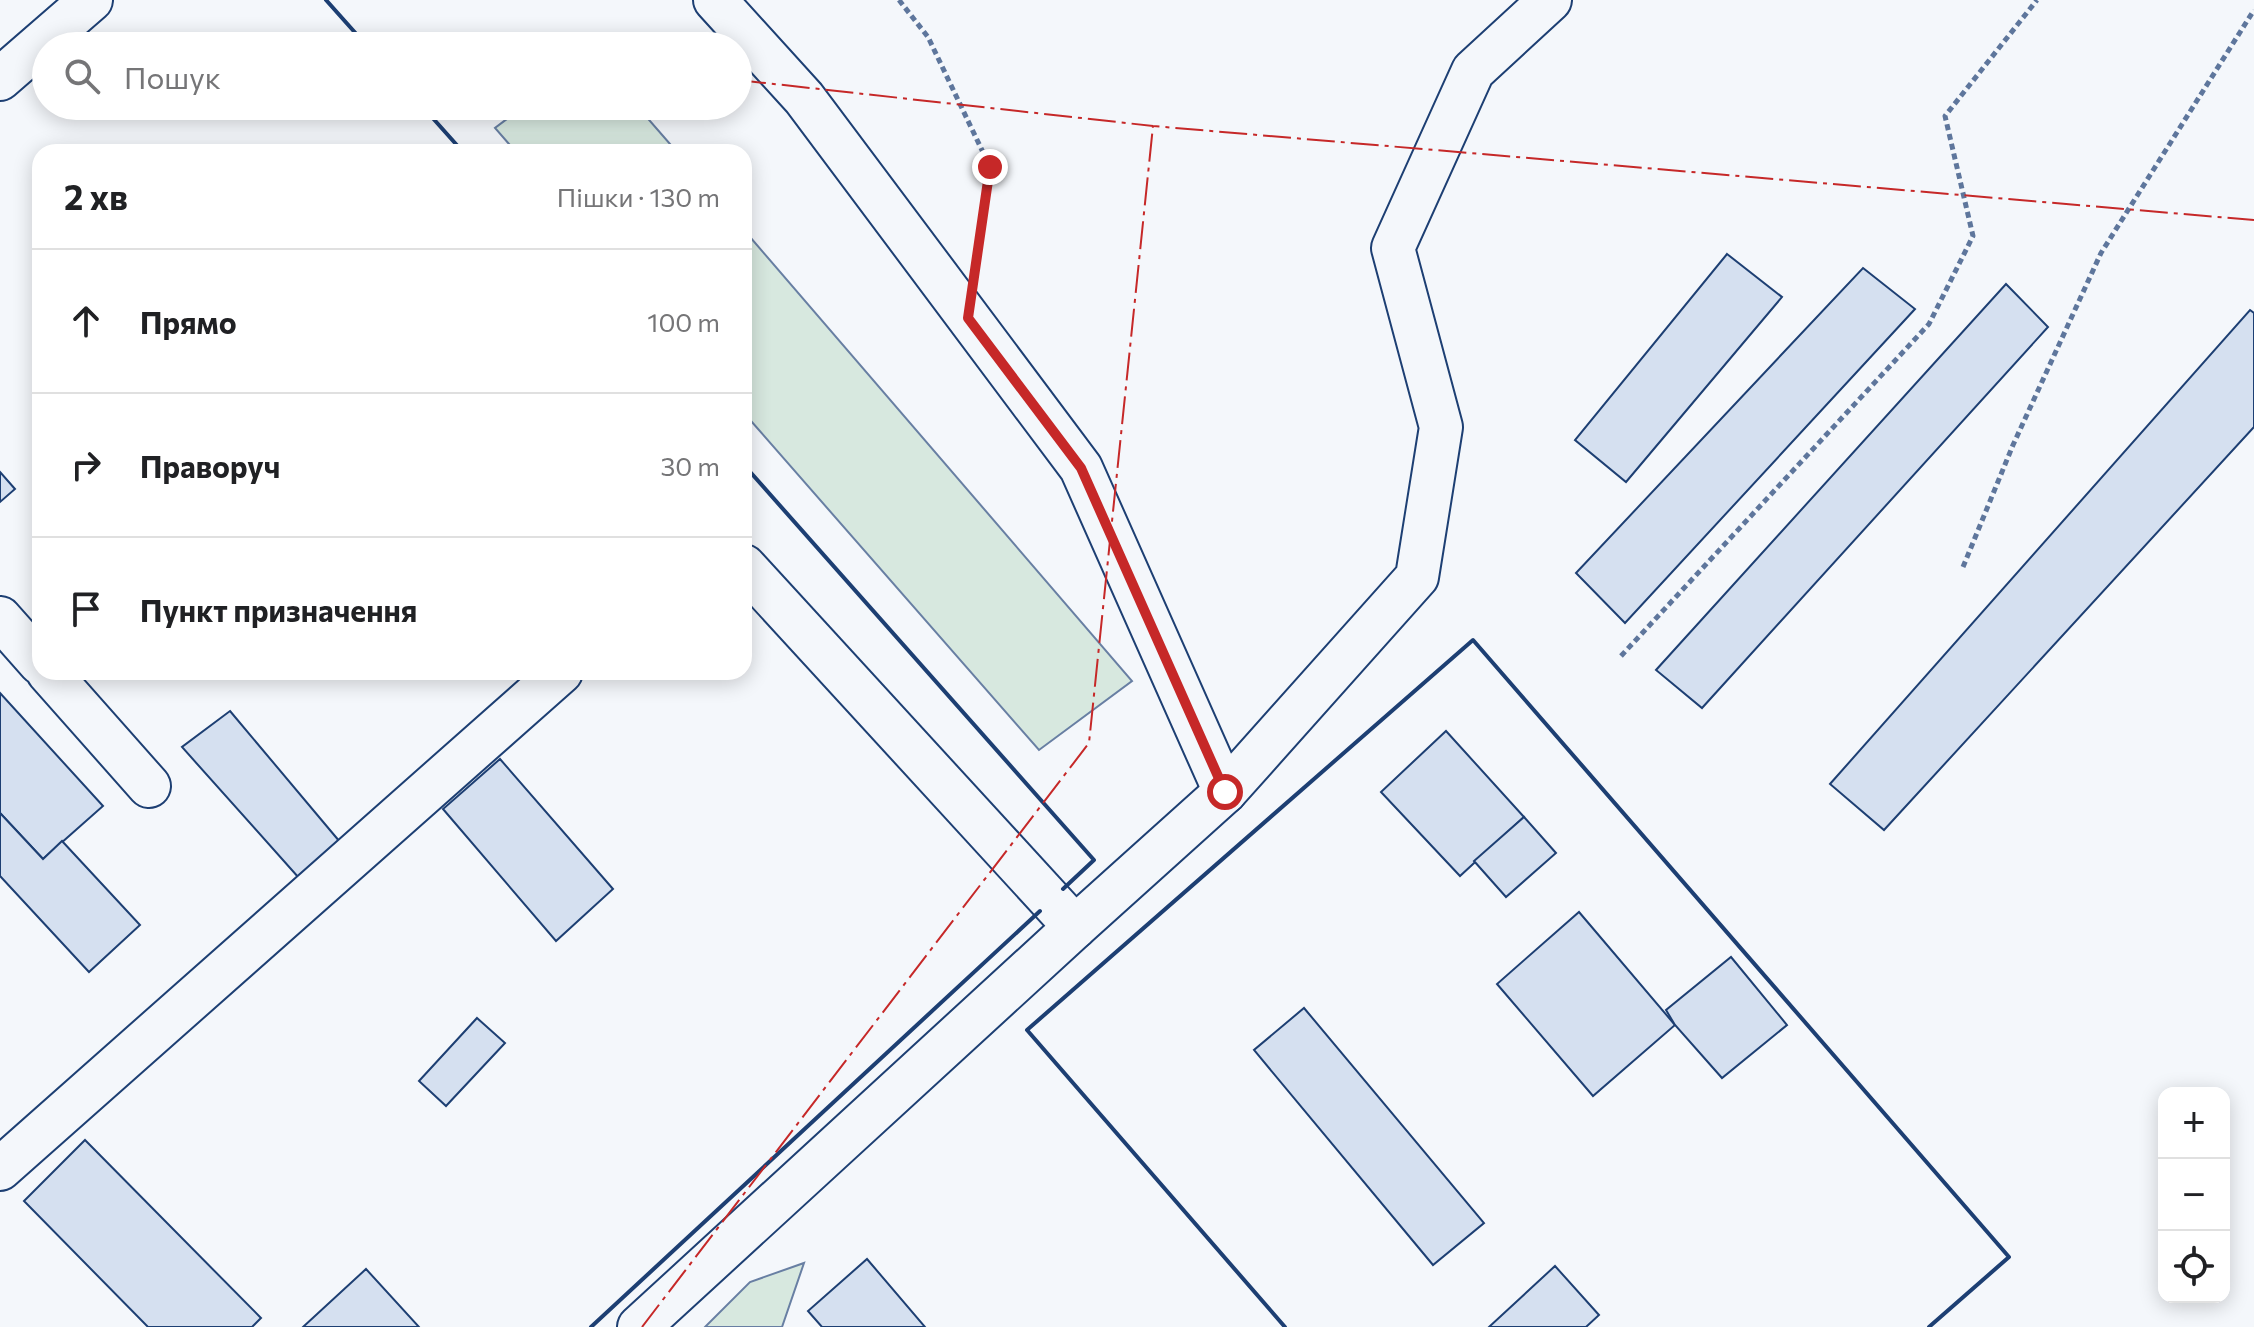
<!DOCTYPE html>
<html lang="uk">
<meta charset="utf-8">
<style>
body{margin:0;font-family:Commissioner,sans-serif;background:#f2f2f2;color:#202124}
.controls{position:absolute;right:24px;bottom:24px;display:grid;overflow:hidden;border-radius:16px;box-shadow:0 4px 20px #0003}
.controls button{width:72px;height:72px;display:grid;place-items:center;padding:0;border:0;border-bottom:2px solid #e0e0e0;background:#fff;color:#202124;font:40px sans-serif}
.stop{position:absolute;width:24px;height:24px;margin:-18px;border:6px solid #c62828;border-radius:50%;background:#fff}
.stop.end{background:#c62828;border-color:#fff;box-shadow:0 2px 8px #0008}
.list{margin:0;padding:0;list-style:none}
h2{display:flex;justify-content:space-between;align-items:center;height:104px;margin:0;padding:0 32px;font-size:34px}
h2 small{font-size:26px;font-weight:400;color:#757577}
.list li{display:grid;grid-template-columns:52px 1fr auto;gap:24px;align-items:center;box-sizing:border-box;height:144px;padding:0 32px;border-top:2px solid #e0e0e0}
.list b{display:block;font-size:30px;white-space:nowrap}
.list em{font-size:26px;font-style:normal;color:#757577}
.icon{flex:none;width:44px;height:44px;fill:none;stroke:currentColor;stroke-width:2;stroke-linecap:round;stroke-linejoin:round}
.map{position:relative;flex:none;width:2254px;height:1327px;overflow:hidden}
.search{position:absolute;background:#fff;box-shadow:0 4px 20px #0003;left:32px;top:32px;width:720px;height:88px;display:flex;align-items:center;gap:20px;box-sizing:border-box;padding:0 28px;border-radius:44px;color:#757577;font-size:30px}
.panel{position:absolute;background:#fff;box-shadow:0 4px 20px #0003;left:32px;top:144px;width:720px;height:536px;border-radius:24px}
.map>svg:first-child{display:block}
</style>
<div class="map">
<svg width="2254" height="1327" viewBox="0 0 2254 1327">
<rect width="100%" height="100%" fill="#f4f7fb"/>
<g fill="#d7e8df" stroke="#687fa3" stroke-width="2">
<polygon points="524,106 637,106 677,152 516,152 495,128"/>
<polygon points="744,230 1132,681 1039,750 744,413"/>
<polygon points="804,1263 782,1327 705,1327 750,1282"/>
</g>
<g fill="#d5e0f0" stroke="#1d3f73" stroke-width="2">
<polygon points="1727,254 1782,297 1626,482 1575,440"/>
<polygon points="1863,268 1915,309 1625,623 1576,573"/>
<polygon points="2006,284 2048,327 1702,708 1656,670"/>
<polygon points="2250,310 2254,313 2254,427 1884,830 1830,784"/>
<polygon points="0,472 15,489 0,502"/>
<polygon points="0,693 103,806 43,859 0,813"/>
<polygon points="230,711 340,842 299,878 182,747"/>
<polygon points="1446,731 1524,817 1460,876 1381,792"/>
<polygon points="500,759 613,889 556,941 443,809"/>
<polygon points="0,813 43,859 62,841 140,925 89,972 0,876"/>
<polygon points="1524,817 1556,853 1506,897 1474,861"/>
<polygon points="1579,912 1675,1025 1593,1096 1497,984"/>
<polygon points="1731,957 1787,1025 1722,1078 1675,1025 1666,1010"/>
<polygon points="1304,1008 1484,1223 1433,1265 1254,1050"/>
<polygon points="477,1018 505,1043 446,1106 419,1081"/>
<polygon points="85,1140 261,1318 252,1327 148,1327 24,1201"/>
<polygon points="867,1259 925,1327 822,1327 808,1311"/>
<polygon points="1555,1266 1599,1315 1586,1327 1489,1327"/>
<polygon points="366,1269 419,1327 303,1327"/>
</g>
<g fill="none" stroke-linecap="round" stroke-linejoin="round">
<g stroke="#1d3f73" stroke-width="46">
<g id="minor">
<polyline points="715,0 804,98 1081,468 1225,792"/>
<polyline points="0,79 91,0"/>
<polyline points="744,566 1075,927"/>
<polyline points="0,618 40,663"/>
<polyline points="48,672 149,786"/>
<polyline points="0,1169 561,672"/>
<polyline points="639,1327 1075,927 1225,792 1417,577 1441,427 1393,248 1473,71 1550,0"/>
</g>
</g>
<g stroke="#5e769c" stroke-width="5" stroke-dasharray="6 4" stroke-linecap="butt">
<polyline points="899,0 928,37 990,167 976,262"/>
<polyline points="1963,567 2013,445 2101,253 2254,10"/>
<polyline points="1621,656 1929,324 1973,236 1945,116 2037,0"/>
</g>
<use href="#minor" stroke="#f4f7fb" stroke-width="42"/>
<g stroke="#1d3f73" stroke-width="4">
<polyline points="326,0 367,46"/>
<polyline points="422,106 463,152"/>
<polyline points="744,465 1094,860 1063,889"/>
<polyline points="591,1327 1040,911"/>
<polyline points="1285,1327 1027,1030 1473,640 2009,1257 1929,1327"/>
</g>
<g stroke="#c62828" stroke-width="2" stroke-dasharray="28 6 4 6" stroke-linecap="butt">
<polyline points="738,80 1153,126 2254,220"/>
<polyline points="642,1327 1089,743 1153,126"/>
</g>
</g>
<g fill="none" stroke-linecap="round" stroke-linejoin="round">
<polyline stroke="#c62828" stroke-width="10" points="990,167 968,318 1081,468 1225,792"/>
</g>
</svg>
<div class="controls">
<button>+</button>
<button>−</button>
<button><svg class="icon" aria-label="locate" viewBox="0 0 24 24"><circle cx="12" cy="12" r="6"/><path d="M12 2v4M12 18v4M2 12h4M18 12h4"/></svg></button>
</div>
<div class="stop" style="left:1225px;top:792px"></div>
<div class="stop end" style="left:990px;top:167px"></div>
<div class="search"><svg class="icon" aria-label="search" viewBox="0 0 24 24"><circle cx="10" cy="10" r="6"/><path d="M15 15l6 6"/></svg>Пошук</div>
<section class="panel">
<h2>2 хв<small>Пішки · 130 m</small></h2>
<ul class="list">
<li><svg class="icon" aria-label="ahead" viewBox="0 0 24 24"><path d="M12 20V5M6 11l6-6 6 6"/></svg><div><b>Прямо</b></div><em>100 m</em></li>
<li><svg class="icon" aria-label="right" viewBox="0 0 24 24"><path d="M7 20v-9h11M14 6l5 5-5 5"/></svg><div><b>Праворуч</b></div><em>30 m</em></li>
<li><svg class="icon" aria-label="arrive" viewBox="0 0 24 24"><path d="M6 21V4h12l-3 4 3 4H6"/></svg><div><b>Пункт призначення</b></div></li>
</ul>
</section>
</div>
